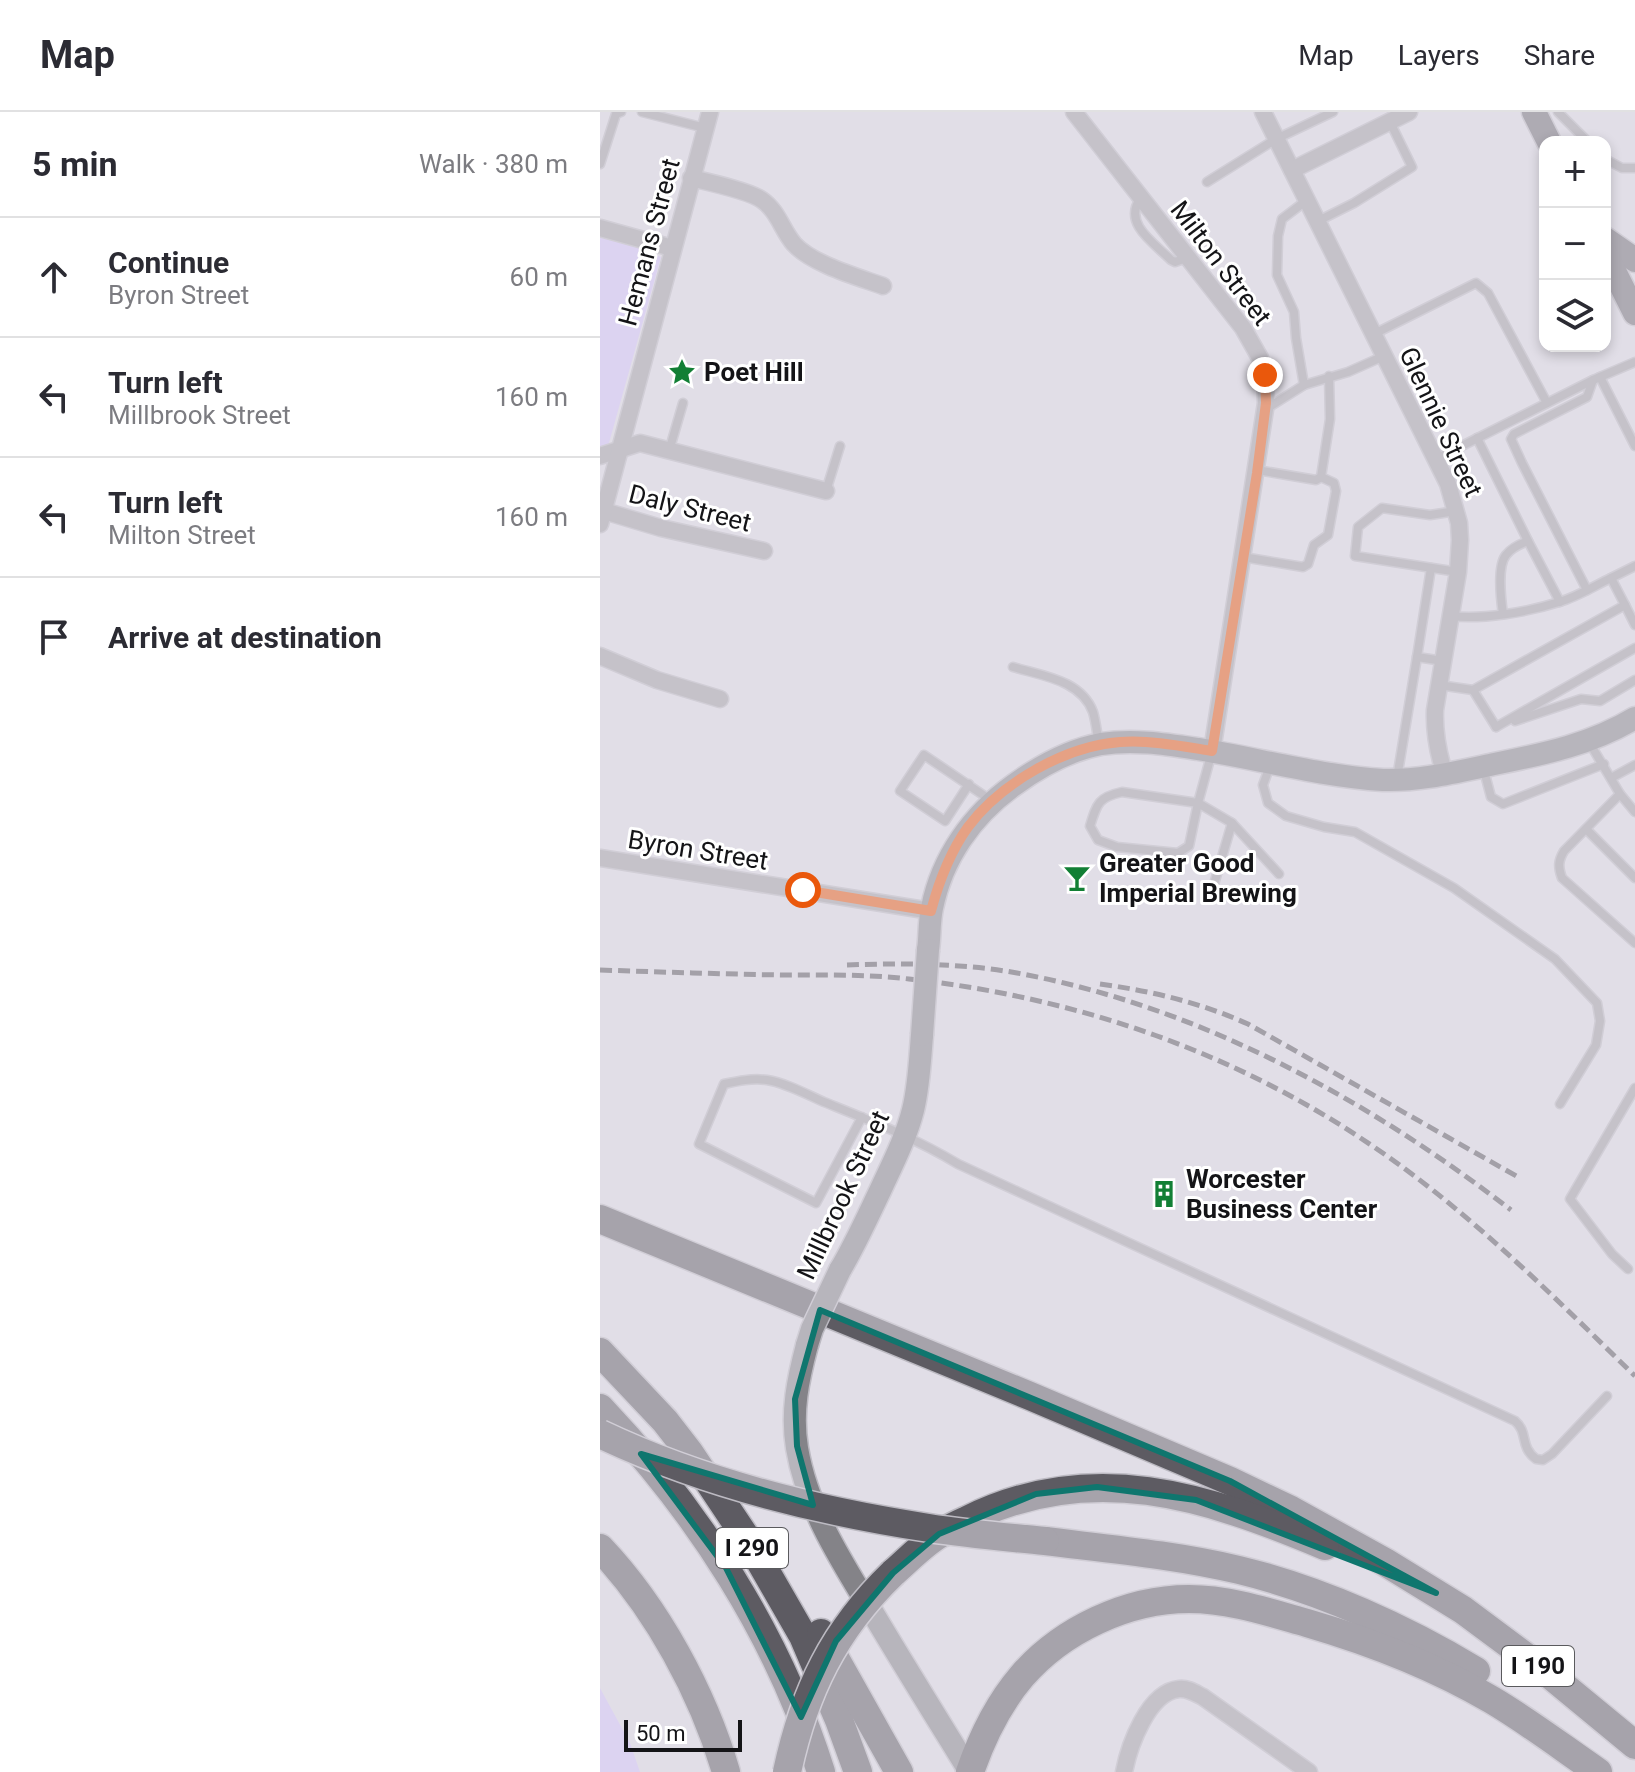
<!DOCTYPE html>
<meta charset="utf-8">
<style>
body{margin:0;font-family:Roboto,sans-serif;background:#f7f7f7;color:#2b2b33}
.controls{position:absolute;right:24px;top:24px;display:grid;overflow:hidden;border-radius:16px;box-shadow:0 4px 12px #0003}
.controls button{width:72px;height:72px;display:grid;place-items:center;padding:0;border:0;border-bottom:2px solid #e1e1e2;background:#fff;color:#2b2b33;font:40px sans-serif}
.scale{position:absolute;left:24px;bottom:20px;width:118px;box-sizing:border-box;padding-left:8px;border:4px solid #141417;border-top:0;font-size:22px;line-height:28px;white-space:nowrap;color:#141417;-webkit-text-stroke:6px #fff;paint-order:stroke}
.stop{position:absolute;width:24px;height:24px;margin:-18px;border:6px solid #ea580c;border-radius:50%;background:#fff}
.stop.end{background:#ea580c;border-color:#fff;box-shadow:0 2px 8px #0008}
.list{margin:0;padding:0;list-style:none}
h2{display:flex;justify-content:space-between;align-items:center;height:104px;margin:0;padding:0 32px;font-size:34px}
h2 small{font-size:26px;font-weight:400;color:#7c7c81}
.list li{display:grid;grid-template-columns:52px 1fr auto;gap:24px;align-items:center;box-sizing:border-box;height:120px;padding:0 32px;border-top:2px solid #e1e1e2}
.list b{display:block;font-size:30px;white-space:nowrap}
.list p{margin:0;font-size:26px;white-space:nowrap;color:#7c7c81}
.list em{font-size:26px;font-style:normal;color:#7c7c81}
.icon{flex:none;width:44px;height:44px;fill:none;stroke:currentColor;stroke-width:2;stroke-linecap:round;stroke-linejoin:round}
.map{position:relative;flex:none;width:1035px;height:1660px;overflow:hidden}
header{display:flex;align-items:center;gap:48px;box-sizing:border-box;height:112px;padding:0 40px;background:#fff;border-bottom:2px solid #e1e1e2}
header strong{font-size:38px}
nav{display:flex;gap:44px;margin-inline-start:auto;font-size:28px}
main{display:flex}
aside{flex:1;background:#fff}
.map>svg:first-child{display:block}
</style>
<header>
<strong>Map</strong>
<nav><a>Map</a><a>Layers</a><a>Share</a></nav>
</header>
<main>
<aside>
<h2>5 min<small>Walk · 380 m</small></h2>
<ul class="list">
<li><svg class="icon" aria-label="ahead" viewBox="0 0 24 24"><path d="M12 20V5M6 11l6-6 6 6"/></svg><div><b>Continue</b><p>Byron Street</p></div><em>60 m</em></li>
<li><svg class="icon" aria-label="left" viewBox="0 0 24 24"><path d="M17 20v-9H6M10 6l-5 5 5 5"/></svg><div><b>Turn left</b><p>Millbrook Street</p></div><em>160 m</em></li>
<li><svg class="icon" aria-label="left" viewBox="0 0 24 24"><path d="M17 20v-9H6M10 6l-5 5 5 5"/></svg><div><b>Turn left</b><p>Milton Street</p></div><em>160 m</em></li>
<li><svg class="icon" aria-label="arrive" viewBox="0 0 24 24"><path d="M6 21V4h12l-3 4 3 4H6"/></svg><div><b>Arrive at destination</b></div></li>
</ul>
</aside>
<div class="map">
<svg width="1035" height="1660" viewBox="0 0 1035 1660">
<rect width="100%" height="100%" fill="#e1dee7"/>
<g fill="#d6c5fd">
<polygon points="0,123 20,128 61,145 7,338 0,336"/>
<polygon points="0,1576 30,1631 40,1660 0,1660"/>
</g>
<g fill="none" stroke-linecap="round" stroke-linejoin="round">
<g stroke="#bcbac2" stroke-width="11">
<g id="service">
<polyline points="42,0 105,16"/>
<polyline points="958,0 988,30"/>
<polyline points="1005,47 1022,56 1035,56"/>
<polyline points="0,52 16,2 21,0"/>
<polyline points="607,70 676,27 733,0"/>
<path d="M540,87C523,112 554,131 571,148L575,150L589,145"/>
<polyline points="718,109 754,91 812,55 790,10"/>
<polyline points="774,222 876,171 888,181 947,291"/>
<polyline points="1000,265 1035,334"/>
<polyline points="704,273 696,226 694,200 677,163 678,124 682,107 707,88"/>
<polyline points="666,297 704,273 748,260 784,244"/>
<polyline points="877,326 928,429"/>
<polyline points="69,339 83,291"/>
<polyline points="836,347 993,268 1035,250"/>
<polyline points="657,358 716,368 721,365 730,307 729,264"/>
<polyline points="226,379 240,334"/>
<polyline points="856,399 830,403 782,396 758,415 755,444 858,460"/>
<polyline points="643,445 703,455 708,452 714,433 728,423 736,379 734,371 721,365"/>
<polyline points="831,456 817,545 843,549"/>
<polyline points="987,478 922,351 911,327 914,322 987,285 993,268"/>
<polyline points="1025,493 1035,513"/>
<path d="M903,502C901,488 897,454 906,443C911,436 920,432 928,429L960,490"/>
<path d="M850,504C882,508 928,500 959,490C977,485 994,474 1011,466"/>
<path d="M413,555C443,564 481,568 493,600C496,610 497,622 499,632"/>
<polyline points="839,573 873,578 896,615"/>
<polyline points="873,578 1025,493 1011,466 1035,454"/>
<polyline points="915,609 981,587 1000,589 1035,568"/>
<polyline points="896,615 1035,536"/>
<polyline points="989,630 1020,682 1035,700"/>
<polyline points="612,640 598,691 632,711 612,779"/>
<polyline points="671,651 663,673 668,691 686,704 724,715 755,720 854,776 955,847 997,891 1000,909 996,933 960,992"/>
<polyline points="883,655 891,685 903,692 1004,652"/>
<polyline points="797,666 817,545"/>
<polyline points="1011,666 1035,653"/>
<polyline points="369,672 345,709 300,679 324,643 392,689"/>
<path d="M522,680L598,691L589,734L578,741L517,735L498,728L490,714C497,691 499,685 522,680Z"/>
<path d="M1020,682L964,739C958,749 958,755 962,766L1035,831"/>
<polyline points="632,711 679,762"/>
<polyline points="986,717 1035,766"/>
<path d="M262,1005L216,1091L99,1032L124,972C138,969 152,966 167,968C186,971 206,982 224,990C271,1009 315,1026 358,1052L915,1309C929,1321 919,1334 936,1347L943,1348L952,1342L1007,1284"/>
<polyline points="1028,1157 1012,1142 970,1087 1035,976"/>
</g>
</g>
<g stroke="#bcbac2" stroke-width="19">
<g id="minor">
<polyline points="474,0 643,216 660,246 665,263 666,291 612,639"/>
<path d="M663,0L848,372L859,411L860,428L858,460L835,598C834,622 838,641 845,663"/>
<polyline points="692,58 809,0"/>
<path d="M91,66C108,70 150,79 162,88C178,99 182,118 194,132C212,152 258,165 283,174"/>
<polyline points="0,116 72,136"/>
<polyline points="0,344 40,331 226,379"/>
<polyline points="4,399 61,416 164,439"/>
<polyline points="0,412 110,0"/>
<polyline points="0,544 57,568 120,587"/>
<polyline points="0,746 331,799"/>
<path d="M524,1660C529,1634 548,1580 579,1577C588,1576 595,1581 603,1585L709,1660"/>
</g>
</g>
<g stroke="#bcbac2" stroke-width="25">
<g id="secondary">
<path d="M328,838C330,825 329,810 332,796C342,746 372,703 414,673C440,654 469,638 501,632C534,627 565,632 598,637C659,647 721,664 783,668C818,669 852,661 885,654C938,643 989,634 1035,606"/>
<path d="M240,1158C255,1133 267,1106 280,1079C292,1053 306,1026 313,998C319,974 320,948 322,923"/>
<path d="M207,1233C198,1267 191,1300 197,1336C207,1397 242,1450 274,1503C305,1555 338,1608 370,1660"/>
</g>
</g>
<g stroke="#bcbac2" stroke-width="27">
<g id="primary">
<polyline points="934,0 949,30"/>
<polyline points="1005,127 1035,148"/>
<polyline points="1005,141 1035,201"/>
</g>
</g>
<g stroke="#bcbac2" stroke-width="31">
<g id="motorway">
<polyline points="0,1107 430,1284 630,1369 691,1398 785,1450 863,1498 949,1562 1035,1633"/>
<polyline points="0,1240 65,1309 89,1340 149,1430 203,1524 239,1608 258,1660"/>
<path d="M0,1296C98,1399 178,1523 221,1660"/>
<path d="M445,1429C510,1437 576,1443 639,1458C721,1478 805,1516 876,1559"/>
<path d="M0,1436C57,1496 103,1581 126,1660"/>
<path d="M293,1461C308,1448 323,1432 340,1422C349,1416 358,1412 367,1408C491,1346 606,1384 725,1434"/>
<polyline points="221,1521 299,1660"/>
<path d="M370,1660C382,1625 398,1592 422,1564C462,1518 527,1487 589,1487C629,1487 668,1500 707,1511C772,1530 834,1554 892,1588C929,1610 963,1636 998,1660"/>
</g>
</g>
<use href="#service" stroke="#a2a1a5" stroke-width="8"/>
<use href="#minor" stroke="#a2a1a5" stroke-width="16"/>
<use href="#secondary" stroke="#848388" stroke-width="22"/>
<use href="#primary" stroke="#6f6d74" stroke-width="24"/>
<use href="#motorway" stroke="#5d5b62" stroke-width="28"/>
<g stroke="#57565b" stroke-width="5" stroke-dasharray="12 6" stroke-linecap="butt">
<path d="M247,853C303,851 361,851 417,861C598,894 767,987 911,1098"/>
<path d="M0,858C61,860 121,862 182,863C224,863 267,862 309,867C474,885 633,939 771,1033C868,1098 952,1183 1035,1264"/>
<path d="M500,872C552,879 601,891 648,912L918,1065"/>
</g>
<g stroke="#bcbac2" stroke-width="25" stroke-linecap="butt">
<g id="secondary-bridge">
<polyline points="322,923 328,838"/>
<polyline points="207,1233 212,1217 240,1158"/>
</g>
</g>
<g stroke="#bcbac2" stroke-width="31" stroke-linecap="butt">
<g id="motorway-bridge">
<path d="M0,1322C103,1371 217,1399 329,1416C367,1422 406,1425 445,1429"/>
<path d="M187,1660C204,1580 234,1518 293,1461"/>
</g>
</g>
<use href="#secondary-bridge" stroke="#848388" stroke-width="22"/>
<use href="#motorway-bridge" stroke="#5d5b62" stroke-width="28"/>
</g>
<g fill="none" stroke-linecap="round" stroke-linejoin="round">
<path stroke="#ea580c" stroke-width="10" d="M203,778L331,799C339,769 350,740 368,715C401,671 465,634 520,630C552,628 581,634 612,639L657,361L666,291L665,263"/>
</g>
<path d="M0 0H1035V1660H0ZM220,1198L630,1369L836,1481L596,1388L497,1375L436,1382L339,1422L293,1461L236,1529L201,1605L126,1456L41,1342L213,1393L197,1334L195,1287Z" fill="#e1dee7" fill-opacity=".55" fill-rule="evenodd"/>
<path fill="none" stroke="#0f766e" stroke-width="6" stroke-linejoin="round" d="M220,1198L630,1369L836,1481L596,1388L497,1375L436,1382L339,1422L293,1461L236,1529L201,1605L126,1456L41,1342L213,1393L197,1334L195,1287Z"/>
<defs>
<g id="sight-bare" transform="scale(2.16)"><path d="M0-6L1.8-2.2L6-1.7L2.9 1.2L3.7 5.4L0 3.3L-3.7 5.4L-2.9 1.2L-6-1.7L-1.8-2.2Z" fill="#127f35" stroke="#fff" stroke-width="2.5" paint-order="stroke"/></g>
<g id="bar-bare" transform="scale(2.16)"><path d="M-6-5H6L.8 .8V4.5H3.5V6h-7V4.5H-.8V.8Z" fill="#127f35" stroke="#fff" stroke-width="2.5" paint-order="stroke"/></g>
<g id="building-bare" transform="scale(2.16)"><path d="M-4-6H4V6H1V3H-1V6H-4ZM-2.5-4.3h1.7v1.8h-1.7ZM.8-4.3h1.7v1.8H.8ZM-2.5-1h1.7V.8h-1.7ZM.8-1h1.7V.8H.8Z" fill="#127f35" stroke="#fff" stroke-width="2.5" paint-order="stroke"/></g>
</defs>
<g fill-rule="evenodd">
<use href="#sight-bare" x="82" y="260"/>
<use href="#bar-bare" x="477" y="766"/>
<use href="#building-bare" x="564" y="1082"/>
</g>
<g text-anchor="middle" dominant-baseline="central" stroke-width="6" stroke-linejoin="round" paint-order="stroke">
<g fill="#fff" stroke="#5a5a5d" stroke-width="2">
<rect x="116" y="1416" width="72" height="40" rx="6"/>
<rect x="902" y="1534" width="72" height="40" rx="6"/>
</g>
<g font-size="24" font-weight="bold" fill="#141417">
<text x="152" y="1436">I 290</text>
<text x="938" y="1554">I 190</text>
</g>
<g font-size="26" fill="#141417" stroke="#fff">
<text transform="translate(49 130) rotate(-75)">Hemans Street</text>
<text transform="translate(621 151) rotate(53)">Milton Street</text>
<text transform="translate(841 310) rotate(65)">Glennie Street</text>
<text transform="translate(90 396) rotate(14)">Daly Street</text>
<text transform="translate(98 738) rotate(9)">Byron Street</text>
<text transform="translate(243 1083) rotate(-65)">Millbrook Street</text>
</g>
<g font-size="26" font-weight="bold" fill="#141417" stroke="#fff" text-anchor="start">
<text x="104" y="260">Poet Hill</text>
<text x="499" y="751">Greater Good<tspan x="499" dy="30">Imperial Brewing</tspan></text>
<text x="586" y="1067">Worcester<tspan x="586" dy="30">Business Center</tspan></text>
</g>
</g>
</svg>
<div class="controls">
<button>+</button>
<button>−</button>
<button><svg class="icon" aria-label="layers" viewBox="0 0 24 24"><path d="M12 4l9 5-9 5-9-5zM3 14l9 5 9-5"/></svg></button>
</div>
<div class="scale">50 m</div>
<div class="stop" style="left:203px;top:778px"></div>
<div class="stop end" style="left:665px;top:263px"></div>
</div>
</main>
